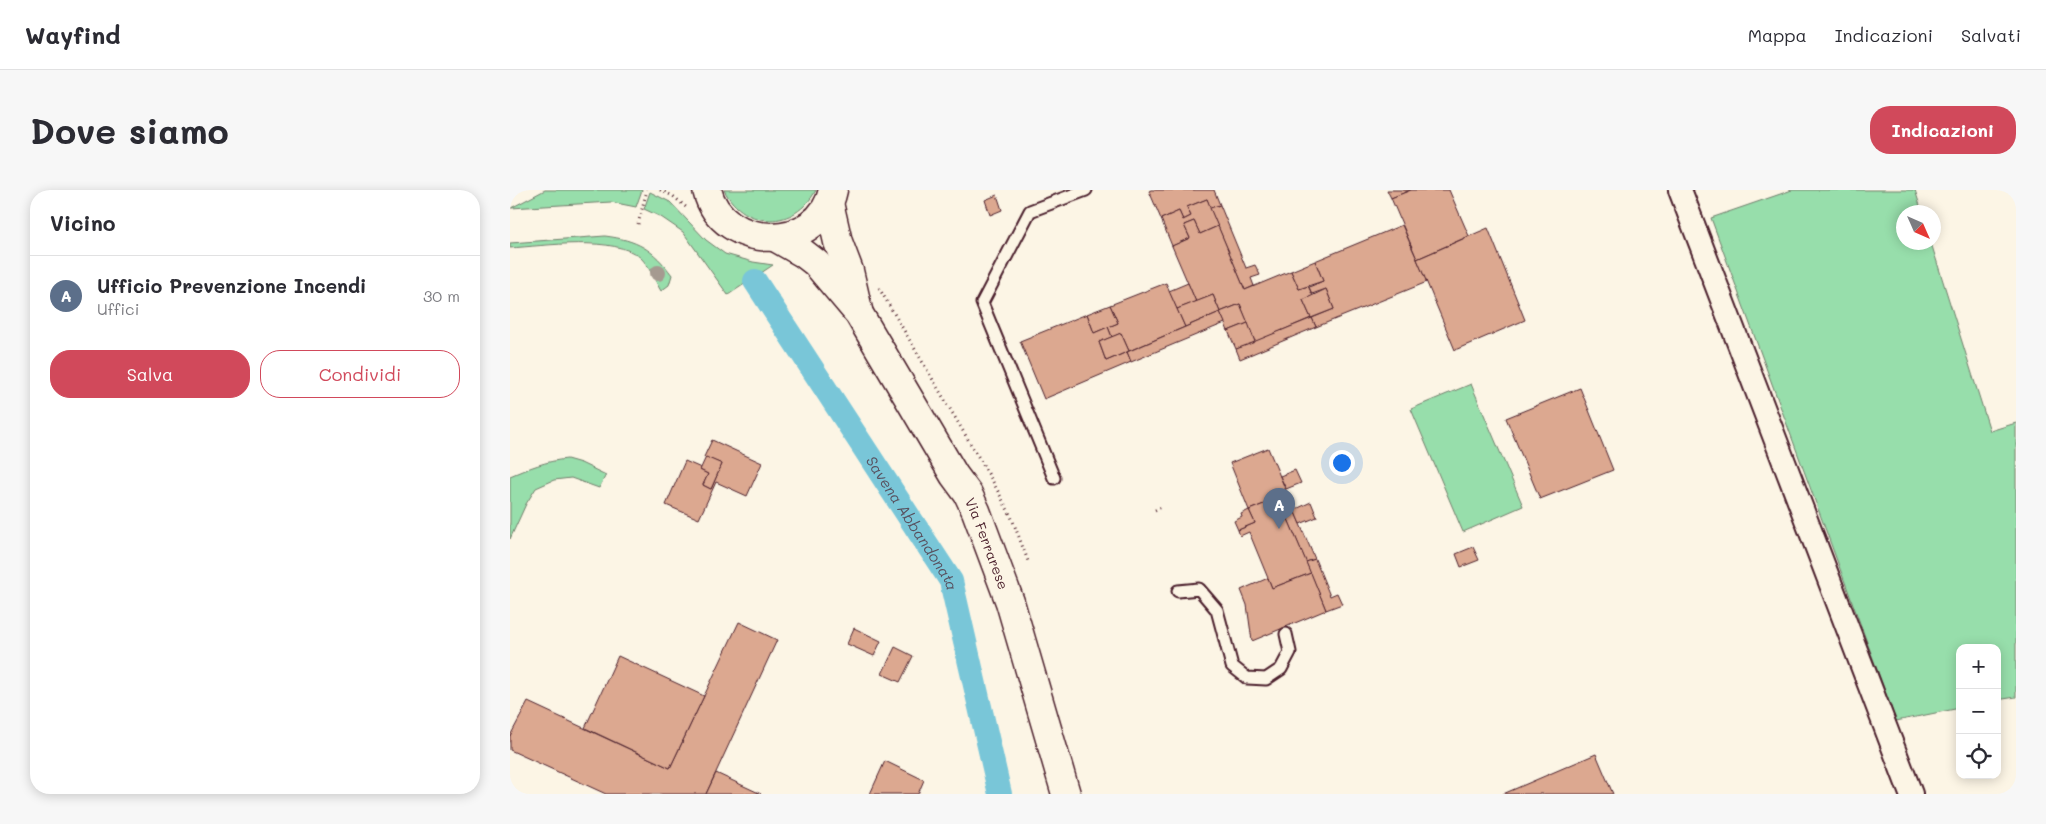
<!DOCTYPE html>
<html lang="it">
<meta charset="utf-8">
<style>
body{margin:0;font-family:Mali,sans-serif;background:#f7f7f7;color:#2b2b33}
.controls{position:absolute;right:15px;bottom:15px;display:grid;overflow:hidden;border-radius:10px;box-shadow:0 2px 12px #0003}
.controls button{width:45px;height:45px;display:grid;place-items:center;padding:0;border:0;border-bottom:1px solid #e1e1e2;background:#fff;color:#2b2b33;font:25px sans-serif}
.compass{position:absolute;left:1386px;top:15px;width:45px;height:45px;border-radius:50%;background:#fff;box-shadow:0 2px 12px #0003;rotate:135deg}
.you{position:absolute;left:831px;top:272px;width:18px;height:18px;margin:-12px;border:4px solid #fff;border-radius:50%;background:#1a73e8;box-shadow:0 0 0 8px #1a73e833}
.badge{display:grid;place-items:center;width:32px;height:32px;border-radius:50%;background:#d1495b;color:#fff;font-size:16px;font-weight:700}
.pin{position:absolute;translate:-50% -41px;filter:drop-shadow(0 1px 2px #0008)}
.pin::after{content:'';position:absolute;top:26px;width:18px;height:15px;background:inherit;clip-path:polygon(0 0,100% 0,50% 100%)}
.list{margin:0;padding:0;list-style:none}
h2{display:flex;justify-content:space-between;align-items:center;height:65px;margin:0;padding:0 20px;font-size:21px}
h2 small{font-size:16px;font-weight:400;color:#7c7c81}
.list li{display:grid;grid-template-columns:32px 1fr auto;gap:15px;align-items:center;box-sizing:border-box;height:80px;padding:0 20px;border-top:1px solid #e1e1e2}
.list b{display:block;font-size:19px;white-space:nowrap}
.list p{margin:0;font-size:16px;white-space:nowrap;color:#7c7c81}
.list em{font-size:16px;font-style:normal;color:#7c7c81}
.actions{display:flex;gap:10px;padding:15px 20px}
.actions a{flex:1;padding:11px 0;border:1px solid #d1495b;border-radius:20px;text-align:center;font-size:18px;color:#d1495b}
.actions .main{background:#d1495b;color:#fff}
.icon{flex:none;width:28px;height:28px;fill:none;stroke:currentColor;stroke-width:2;stroke-linecap:round;stroke-linejoin:round}
.map{position:relative;flex:none;width:1506px;height:604px;overflow:hidden;border-radius:20px}
header{display:flex;align-items:center;gap:30px;box-sizing:border-box;height:70px;padding:0 25px;background:#fff;border-bottom:1px solid #e1e1e2}
header strong{font-size:24px}
nav{display:flex;gap:28px;margin-inline-start:auto;font-size:18px}
.intro{display:flex;align-items:center;justify-content:space-between;box-sizing:border-box;height:120px;padding:0 30px}
h1{margin:0;font-size:35px}
.button{padding:12px 22px;border-radius:20px;background:#d1495b;color:#fff;font-size:18px;font-weight:700}
main{display:flex;gap:30px;padding:0 30px}
aside{flex:1;background:#fff;border-radius:20px;box-shadow:0 2px 12px #0003}
.map>svg:first-child{display:block}
</style>
<header>
<strong>Wayfind</strong>
<nav><a>Mappa</a><a>Indicazioni</a><a>Salvati</a></nav>
</header>
<div class="intro"><h1>Dove siamo</h1><a class="button">Indicazioni</a></div>
<main>
<aside>
<h2>Vicino<small></small></h2>
<ul class="list">
<li><span class="badge" style="background:#5c6f8a">A</span><div><b>Ufficio Prevenzione Incendi</b><p>Uffici</p></div><em>30 m</em></li>
</ul>
<div class="actions"><a class="main">Salva</a><a>Condividi</a></div>
</aside>
<div class="map">
<svg width="1506" height="604" viewBox="0 0 1506 604">
<rect width="100%" height="100%" fill="#fcf5e5"/>
<filter id="ink" filterUnits="userSpaceOnUse"><feTurbulence type="fractalNoise" baseFrequency=".02" numOctaves="2"/><feDisplacementMap in="SourceGraphic" scale="10" xChannelSelector="R" yChannelSelector="G"/><feConvolveMatrix kernelMatrix="1 2 1 2 8 2 1 2 1" color-interpolation-filters="sRGB"/></filter>
<g filter="url(#ink)">
<g fill="#97deab" stroke="#707e6b">
<polygon points="35,0 132,0 126,17 101,12 1,18"/>
<path d="M214,0H306C285,40 235,40 214,0Z"/>
<polygon points="1282,0 1405,0 1412,22 1394,22 1394,52 1421,53 1480,241 1506,233 1506,507 1487,510 1487,458 1450,458 1450,518 1386,531 1201,28"/>
<polygon points="140,2 160,12 196,50 215,64 243,72 263,75 218,105 173,42 151,27 134,19"/>
<path d="M95,46C127,50 143,59 162,85L159,95L151,101C145,91 139,76 131,68C106,45 33,56 0,58V53Z"/>
<polygon points="961,194 1013,316 953,342 901,219"/>
<path d="M57,269L71,273L96,285L89,298L61,288L44,290L26,298L16,314L0,349V286C19,278 36,271 57,269Z"/>
</g>
<g fill="none" stroke-linecap="round" stroke-linejoin="round">
<path stroke="#79c6d8" stroke-width="24" id="s1" d="M245,91L441,391L490,604"/>
</g>
<g fill="#dca890" stroke="#4a1f2b">
<polygon points="641,0 704,0 710,15 700,18 697,9 677,17 681,26 673,30 669,21 651,29 639,1"/>
<polygon points="877,0 901,0 881,8"/>
<polygon points="901,0 939,0 959,46 907,69 881,8"/>
<polygon points="487,5 492,20 480,25 475,10"/>
<polygon points="697,9 708,36 690,44 684,31 674,35 680,48 662,56 651,29 669,21 673,30 681,26 677,17"/>
<polygon points="710,15 736,78 745,75 750,85 741,88 744,96 735,100 700,18"/>
<polygon points="684,31 690,44 708,36 735,100 781,81 789,99 798,96 803,106 793,110 801,128 745,152 730,114 710,122 703,105 686,112 662,56 680,48 674,35"/>
<polygon points="892,35 917,92 806,137 802,128 824,119 816,99 802,104 799,97 813,91 805,71"/>
<polygon points="978,38 1015,130 945,160 907,69"/>
<polygon points="805,71 813,91 789,99 781,81"/>
<polygon points="656,93 675,137 619,161 611,143 602,147 598,137 608,133 600,115"/>
<polygon points="678,93 686,112 667,119 659,101"/>
<polygon points="816,99 824,119 801,128 793,110"/>
<polygon points="703,105 710,122 675,137 667,119"/>
<polygon points="730,114 738,133 718,141 710,122"/>
<polygon points="600,115 608,133 584,143 577,124"/>
<polygon points="710,122 715,133 621,172 617,162"/>
<polygon points="577,124 584,143 598,137 602,147 589,152 596,171 617,162 621,172 534,209 510,151"/>
<polygon points="802,128 806,137 730,169 726,159"/>
<polygon points="738,133 745,152 726,159 718,141"/>
<polygon points="611,143 619,161 596,171 589,152"/>
<polygon points="1070,198 1103,280 1030,309 996,228"/>
<polygon points="202,250 252,273 237,306 206,292 189,329 156,315 175,271 191,278 190,280 198,284 193,295 201,299 212,274 194,267"/>
<polygon points="758,258 790,334 805,369 796,372 769,308 739,320 720,273"/>
<polygon points="196,267 212,274 201,299 193,295 198,284 190,280"/>
<polygon points="785,280 791,293 776,299 770,286"/>
<polygon points="769,308 801,383 762,398 739,342 730,346 728,340 745,333 739,320"/>
<polygon points="801,312 807,327 790,334 784,320"/>
<polygon points="739,320 745,333 728,340 724,331 732,327 731,324"/>
<polygon points="963,357 969,370 951,377 946,364"/>
<polygon points="805,369 820,406 827,403 832,414 816,420 796,372"/>
<polygon points="801,383 816,420 742,451 737,415 731,400 758,388 762,398"/>
<polygon points="229,432 267,450 196,604 96,604 0,560 0,546 18,512 160,578"/>
<polygon points="344,438 371,451 364,466 337,454"/>
<polygon points="385,457 403,466 390,492 372,484"/>
<polygon points="108,466 194,506 160,578 75,538"/>
<polygon points="1086,564 1103,604 993,604 1021,592"/>
<polygon points="375,571 414,590 408,604 360,604"/>
<polygon points="206,583 251,604 196,604"/>
</g>
<g fill="none" stroke-linecap="round" stroke-linejoin="round">
<g stroke="#4a1f2b" stroke-width="15">
<g id="lane">
<polyline points="544,288 472,113 520,21 576,0"/>
<polyline points="668,401 689,399 707,420 722,476 737,488 756,489 771,479 780,462 776,444"/>
</g>
</g>
<g stroke="#4a1f2b" stroke-width="26">
<polyline id="street" points="1170,0 1401,604"/>
</g>
<g stroke="#4a1f2b" stroke-width="31">
<g id="primary">
<path d="M197,0C212,62 310,63 323,0"/>
<polyline points="319,13 328,52 339,81 348,120"/>
<path id="s2" d="M265,47L293,63L306,73L349,124L444,285L458,304L466,321L500,412L556,604"/>
</g>
</g>
<g stroke="#4a1f2b" stroke-width="3" stroke-dasharray="1 4" stroke-linecap="butt">
<polyline points="150,0 163,6 177,18"/>
<polyline points="128,34 137,0"/>
<polyline points="369,98 483,292 501,326 518,371"/>
<polyline points="645,320 654,316"/>
</g>
<use href="#lane" stroke="#fcf5e5" stroke-width="11"/>
<use href="#street" stroke="#fcf5e5" stroke-width="22"/>
<use href="#primary" stroke="#fcf5e5" stroke-width="28"/>
</g>
<circle fill="#a59a90" cx="148" cy="83" r="8"/>
</g>
<g text-anchor="middle" dominant-baseline="central" stroke-width="4" stroke-linejoin="round" paint-order="stroke">
<g font-size="14" fill="#4a1f2b" stroke="#fcf5e5">
<text stroke="none"><textPath href="#s2" startOffset="379">Via Ferrarese</textPath></text>
</g>
<g font-size="15" font-style="italic" fill="#58515f" stroke="#fcf5e5">
<text stroke="none"><textPath href="#s1" startOffset="289">Savena Abbandonata</textPath></text>
</g>
</g>
</svg>
<div class="controls">
<button>+</button>
<button>−</button>
<button><svg class="icon" aria-label="locate" viewBox="0 0 24 24"><circle cx="12" cy="12" r="6"/><path d="M12 2v4M12 18v4M2 12h4M18 12h4"/></svg></button>
</div>
<svg class="compass" viewBox="-18 -18 36 36"><path d="M0-13l5 13h-10z" fill="#e53935"/><path d="M0 13l5-13h-10z" fill="#7c7c81"/></svg>
<div class="you"></div>
<div class="pin badge" style="left:769px;top:339px;background:#5c6f8a">A</div>
</div>
</main>
